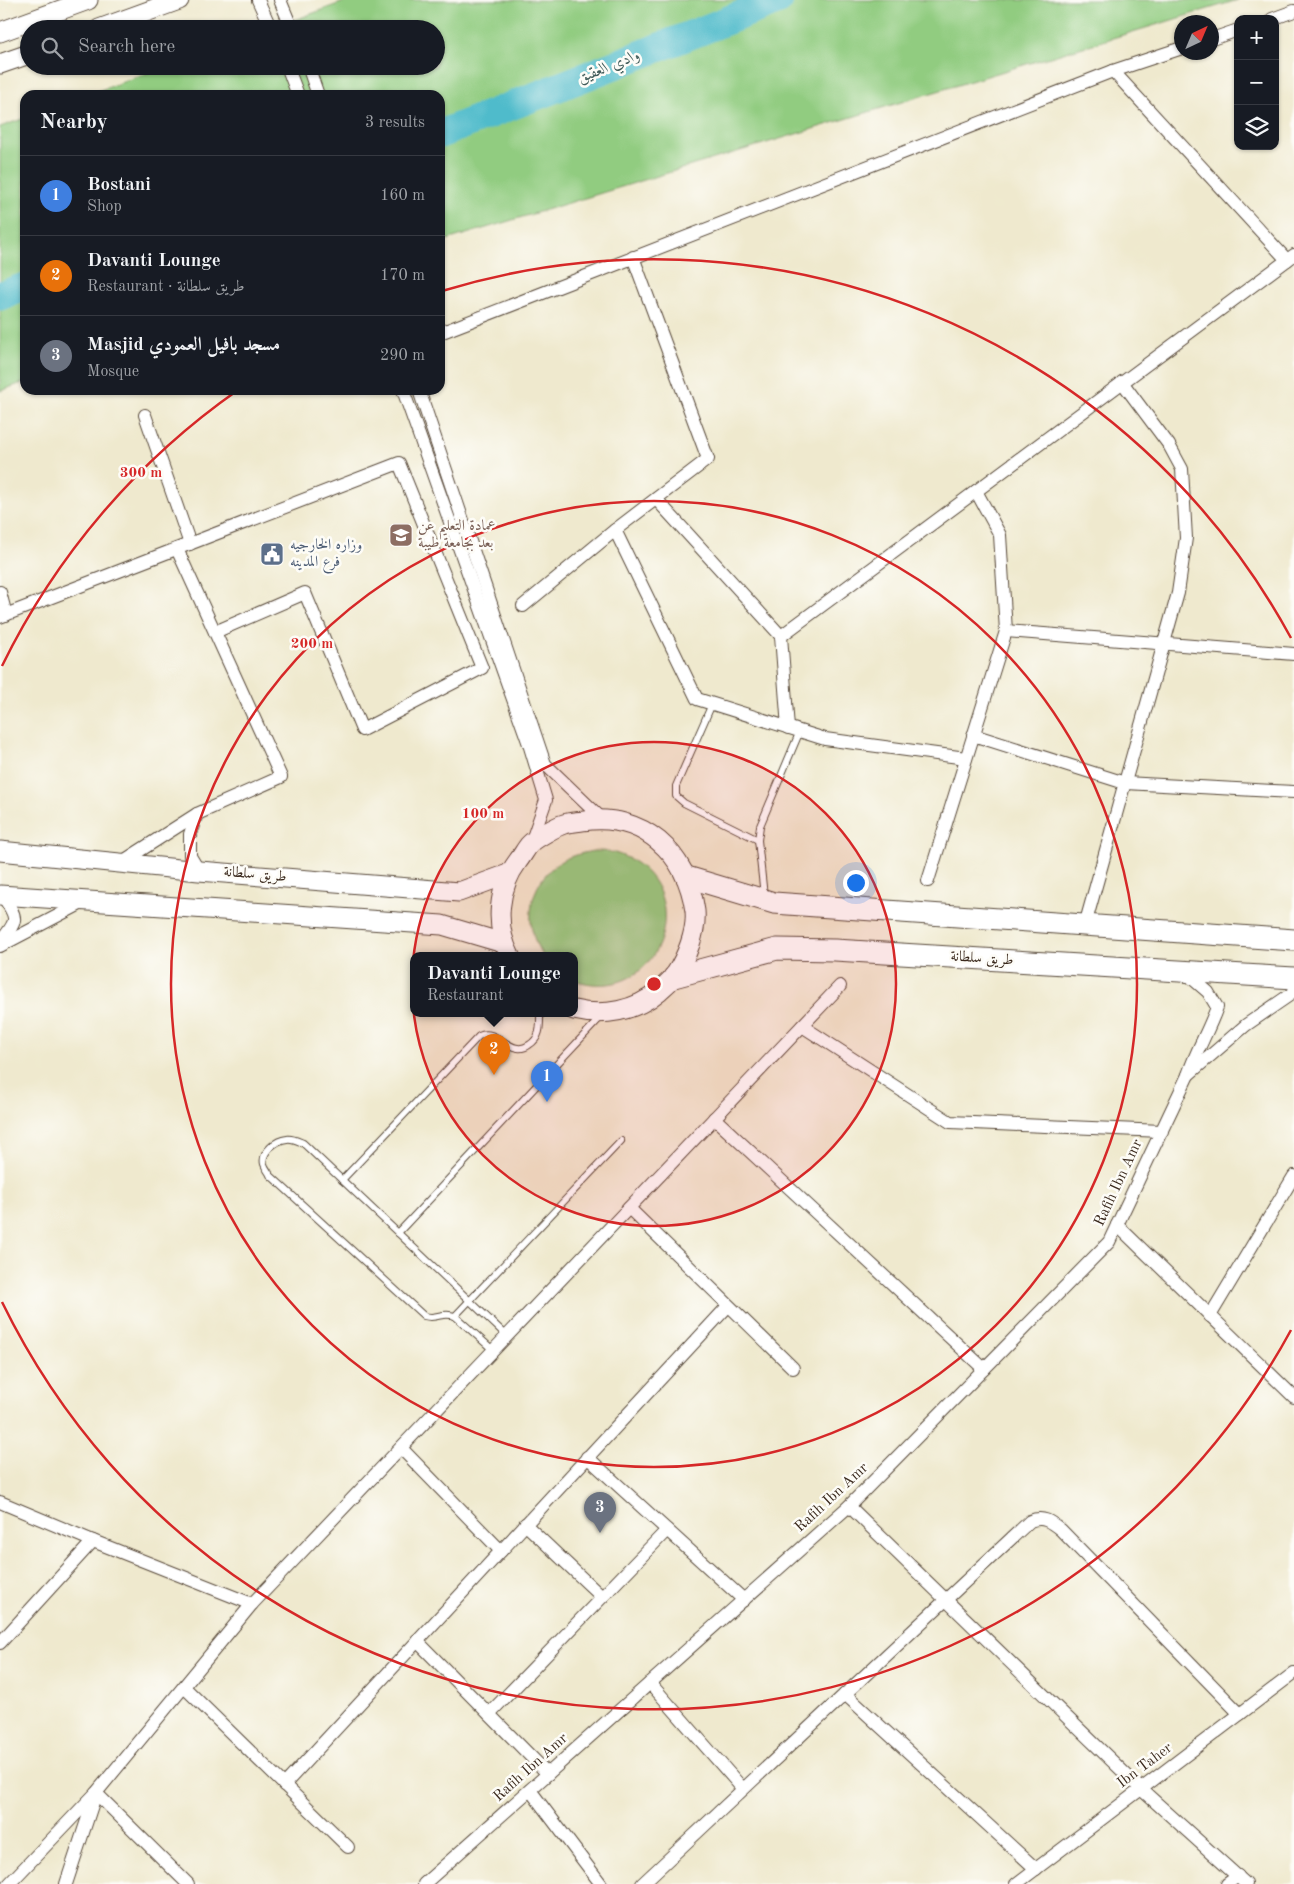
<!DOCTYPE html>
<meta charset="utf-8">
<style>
body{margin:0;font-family:"Old Standard TT",Amiri,serif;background:#20242c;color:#f1f3f6}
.controls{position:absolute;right:15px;top:15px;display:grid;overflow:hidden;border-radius:10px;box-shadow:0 1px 4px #0004}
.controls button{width:45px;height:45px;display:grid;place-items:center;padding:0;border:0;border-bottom:1px solid #363941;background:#171b24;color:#f1f3f6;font:25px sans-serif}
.compass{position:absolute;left:1174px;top:15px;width:45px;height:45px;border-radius:50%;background:#171b24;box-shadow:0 1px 4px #0004;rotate:44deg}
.you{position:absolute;left:855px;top:882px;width:18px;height:18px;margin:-12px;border:4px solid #fff;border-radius:50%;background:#1a73e8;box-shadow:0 0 0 8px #1a73e833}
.badge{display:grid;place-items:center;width:32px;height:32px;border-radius:50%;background:#1f6fb2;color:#fff;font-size:16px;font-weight:700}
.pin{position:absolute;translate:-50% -41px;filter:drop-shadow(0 1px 2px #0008)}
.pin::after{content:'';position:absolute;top:26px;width:18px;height:15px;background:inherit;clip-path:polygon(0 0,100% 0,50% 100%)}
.popup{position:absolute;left:410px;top:952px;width:168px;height:65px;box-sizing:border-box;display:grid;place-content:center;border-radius:10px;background:#171b24;filter:drop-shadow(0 1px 4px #0005);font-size:16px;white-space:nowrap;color:#9ea1a6}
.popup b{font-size:19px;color:#f1f3f6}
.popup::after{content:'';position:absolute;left:50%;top:100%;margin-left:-10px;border:10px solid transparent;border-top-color:#171b24}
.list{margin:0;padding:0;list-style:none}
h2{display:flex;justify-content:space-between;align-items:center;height:65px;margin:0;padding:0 20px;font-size:21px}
h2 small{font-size:16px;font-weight:400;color:#9ea1a6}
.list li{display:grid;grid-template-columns:32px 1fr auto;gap:15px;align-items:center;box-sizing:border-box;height:80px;padding:0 20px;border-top:1px solid #363941}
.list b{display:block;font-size:19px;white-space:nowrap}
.list p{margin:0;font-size:16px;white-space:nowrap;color:#9ea1a6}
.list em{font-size:16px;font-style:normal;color:#9ea1a6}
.icon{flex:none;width:28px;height:28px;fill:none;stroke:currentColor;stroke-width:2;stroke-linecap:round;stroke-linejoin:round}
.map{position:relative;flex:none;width:1294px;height:1884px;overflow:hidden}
.search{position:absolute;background:#171b24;box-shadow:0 1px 4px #0004;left:20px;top:20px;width:425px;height:55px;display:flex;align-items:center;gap:12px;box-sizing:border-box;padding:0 18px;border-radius:28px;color:#9ea1a6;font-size:19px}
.panel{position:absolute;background:#171b24;box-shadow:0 1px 4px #0004;left:20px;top:90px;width:425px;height:305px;border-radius:15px}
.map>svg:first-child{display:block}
</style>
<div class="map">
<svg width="1294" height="1884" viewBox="0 0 1294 1884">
<rect width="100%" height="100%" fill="#fdfcf7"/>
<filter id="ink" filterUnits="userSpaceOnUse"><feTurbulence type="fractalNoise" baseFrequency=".02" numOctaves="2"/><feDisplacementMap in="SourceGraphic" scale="10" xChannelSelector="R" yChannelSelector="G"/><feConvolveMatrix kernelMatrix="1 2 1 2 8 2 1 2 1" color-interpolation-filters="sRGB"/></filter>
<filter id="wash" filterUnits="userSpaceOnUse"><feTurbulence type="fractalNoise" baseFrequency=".0096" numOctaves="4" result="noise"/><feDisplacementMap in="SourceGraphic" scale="20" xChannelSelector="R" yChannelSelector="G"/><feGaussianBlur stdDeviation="1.12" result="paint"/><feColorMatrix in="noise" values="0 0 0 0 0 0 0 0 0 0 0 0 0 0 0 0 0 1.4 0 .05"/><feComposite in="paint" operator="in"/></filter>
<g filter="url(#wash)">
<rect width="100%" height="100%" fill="#efe9ce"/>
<g fill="#91cc80" stroke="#667b4f">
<polygon points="349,0 1238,0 440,242 440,95 87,95 166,66 436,66 436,29 270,29"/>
<polygon points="25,118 25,382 0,391 0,127"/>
<path d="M593,851C600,851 608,851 615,853C702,880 665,1010 574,980V956H543C524,928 527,890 553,867C564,857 578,854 593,851Z"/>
</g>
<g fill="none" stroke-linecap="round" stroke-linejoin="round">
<g stroke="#50bbcb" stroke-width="29">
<polyline points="440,134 779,0"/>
<polyline points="0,296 25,287"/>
</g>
</g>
</g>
<g filter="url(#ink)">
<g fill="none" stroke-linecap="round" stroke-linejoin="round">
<g stroke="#564738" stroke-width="8">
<g id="lane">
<polyline points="712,704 676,786 676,796 684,803 758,840"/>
<polyline points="764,896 758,840 760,826 800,731"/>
<path d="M342,1180L479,1036C498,1027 511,1058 529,1045C541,1038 540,1026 540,1014"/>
<polyline points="398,1233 601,1017"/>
<polyline points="455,1316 621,1141"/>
<path d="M493,1350L455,1316C441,1311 439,1320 424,1316L270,1175C269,1172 265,1168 264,1164C261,1152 276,1140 287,1139C292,1138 298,1141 303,1143L507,1336"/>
</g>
</g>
<g stroke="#564738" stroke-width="14">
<g id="street">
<polyline points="258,0 271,29"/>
<polyline points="280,0 292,29"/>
<polyline points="1272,19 1294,11"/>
<polyline points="1212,39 1238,30"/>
<polyline points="287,66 298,95"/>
<polyline points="308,66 318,95"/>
<polyline points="1113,71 1287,260"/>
<polyline points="440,333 1113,71 1182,48"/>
<polyline points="403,390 530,747 546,800 531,843"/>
<polyline points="419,390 545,764 601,818"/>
<polyline points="145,415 190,544"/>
<polyline points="656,499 781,636 788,728"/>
<polyline points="615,530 697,699 825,739 966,758"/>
<polyline points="0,592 6,615"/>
<polyline points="523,606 615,530 708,459 633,257"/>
<polyline points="0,617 399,463 482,668 362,730 305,593 215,632"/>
<polyline points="1006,631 1294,654"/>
<polyline points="781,636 1294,255"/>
<polyline points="973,735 1125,783 1294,792"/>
<polyline points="197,814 190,834 190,856 199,871"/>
<polyline points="122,862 197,814 281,777 177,549"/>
<polyline points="928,881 1006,631 1000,535 976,491"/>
<polyline points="1085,925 1178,593 1186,538 1182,469 1169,445 1122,382"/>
<path d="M0,942C19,919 18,919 2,895"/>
<polyline points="0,946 84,902"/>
<polyline points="802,1026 950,1122 1162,1131"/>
<polyline points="1188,1075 1246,1025 1294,992"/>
<polyline points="714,1118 984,1369"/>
<polyline points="629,1208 793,1368"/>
<polyline points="1117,1225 1294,1397"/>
<polyline points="1210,1316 1294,1176"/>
<polyline points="401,1448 501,1551"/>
<polyline points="587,1457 744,1600"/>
<polyline points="0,1502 93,1541 252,1604"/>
<polyline points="849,1506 1141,1789 1246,1884"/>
<polyline points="525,1524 602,1597"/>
<polyline points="417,1641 548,1774"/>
<polyline points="0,1643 93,1541"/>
<polyline points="650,1683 743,1789"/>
<polyline points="184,1687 348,1847"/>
<polyline points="845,1694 1036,1869"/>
<polyline points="489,1714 667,1530"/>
<polyline points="284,1785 728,1306"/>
<polyline points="530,1790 601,1884"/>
<polyline points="9,1884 96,1793 188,1884"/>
<polyline points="66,1884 96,1793 252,1604 840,986"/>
<path d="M424,1884L849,1506L1109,1242L1188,1075C1196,1051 1209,1030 1217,1007L1208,992L1186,973"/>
<path d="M642,1884L1030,1521C1043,1516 1050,1521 1061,1530L1240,1714"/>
<polyline points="1016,1884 1294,1673"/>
<polyline points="1227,1884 1238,1876"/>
</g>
</g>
<g stroke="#564738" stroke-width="21">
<g id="secondary">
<polyline points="99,29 179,0"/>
<polyline points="0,32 88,0"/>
<polyline points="0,64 29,54"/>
<polyline points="0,851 199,871 459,892 508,874"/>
<polyline points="0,895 442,925 503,943"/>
<path d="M510,956C494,925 498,888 518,861C522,856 525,850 529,845C534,839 557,826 564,824C570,822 577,822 583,821C643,812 687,853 695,911C697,932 686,958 675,975C671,981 664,986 659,991C636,1011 603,1017 574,1010"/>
</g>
</g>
<g stroke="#564738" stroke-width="23">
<g id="primary">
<polyline points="687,877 774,903 1294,940"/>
<polyline points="674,977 777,949 835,950 1294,978"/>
</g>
</g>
<use href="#lane" stroke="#fff" stroke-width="6"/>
<use href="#street" stroke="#fff" stroke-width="12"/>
<use href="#secondary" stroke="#fff" stroke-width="19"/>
<use href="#primary" stroke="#fff" stroke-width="21"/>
</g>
</g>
<circle cx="654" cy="984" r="242" fill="#d62828" fill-opacity=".12"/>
<g fill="none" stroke="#d62828" stroke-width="2.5">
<circle cx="654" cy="984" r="242"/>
<circle cx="654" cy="984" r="483"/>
<path d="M1291 1330A725 725 0 0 1 2 1302M2 666A725 725 0 0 1 238 390M442 291A725 725 0 0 1 1291 638"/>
</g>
<defs>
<g id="university-square" transform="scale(1.25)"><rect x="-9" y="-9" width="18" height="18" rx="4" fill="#8d6e63" stroke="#fdfcf7"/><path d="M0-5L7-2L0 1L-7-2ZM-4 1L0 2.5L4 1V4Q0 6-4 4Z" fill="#fff"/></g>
<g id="civic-square" transform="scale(1.25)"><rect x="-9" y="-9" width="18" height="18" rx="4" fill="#5c6f8a" stroke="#fdfcf7"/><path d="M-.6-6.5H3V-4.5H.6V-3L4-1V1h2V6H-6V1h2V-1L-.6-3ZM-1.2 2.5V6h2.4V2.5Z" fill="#fff"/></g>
</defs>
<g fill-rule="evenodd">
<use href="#university-square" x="401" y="535"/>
<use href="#civic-square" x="272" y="554"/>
</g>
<g text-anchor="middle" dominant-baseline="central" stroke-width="5" stroke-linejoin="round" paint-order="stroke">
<g font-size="15" fill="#785e54" stroke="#fdfcf7" text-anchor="start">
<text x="418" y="526">عمادة التعليم عن<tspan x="418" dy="17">بعد بجامعة طيبة</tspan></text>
</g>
<g font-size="15" fill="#4e5e75" stroke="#fdfcf7" text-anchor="start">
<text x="290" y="545">وزاره الخارجيه<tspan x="290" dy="17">فرع المدينه</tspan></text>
</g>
<g font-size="15" fill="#3b2a1e" stroke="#fdfcf7">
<text transform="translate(255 875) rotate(5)">طريق سلطانة</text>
<text transform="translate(982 959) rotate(4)">طريق سلطانة</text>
<text transform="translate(1119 1183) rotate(-65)">Rafih Ibn Amr</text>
<text transform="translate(832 1498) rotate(-43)">Rafih Ibn Amr</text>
<text transform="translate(1145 1766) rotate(-37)">Ibn Taher</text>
<text transform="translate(531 1768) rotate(-42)">Rafih Ibn Amr</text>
</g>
<g font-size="16" font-style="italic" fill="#425d5b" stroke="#fdfcf7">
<text transform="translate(609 67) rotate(-22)">وادي العقيق</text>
</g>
</g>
<circle cx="654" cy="984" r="8" fill="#d62828" stroke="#fdfcf7" stroke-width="2.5"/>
<g font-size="15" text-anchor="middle" font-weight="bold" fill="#d62828" stroke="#fdfcf7" stroke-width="5" stroke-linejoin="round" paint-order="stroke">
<text x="141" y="477">300 m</text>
<text x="312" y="648">200 m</text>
<text x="483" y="818">100 m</text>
</g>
</svg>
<div class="controls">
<button>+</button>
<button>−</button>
<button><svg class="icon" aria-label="layers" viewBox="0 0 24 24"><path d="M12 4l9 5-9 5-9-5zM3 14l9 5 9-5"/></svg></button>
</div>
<svg class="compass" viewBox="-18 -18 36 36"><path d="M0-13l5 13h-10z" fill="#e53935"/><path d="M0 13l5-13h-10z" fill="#9ea1a6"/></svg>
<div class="you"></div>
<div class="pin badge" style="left:547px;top:1102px;background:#3f7fe0">1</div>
<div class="pin badge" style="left:494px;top:1075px;background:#e8710a">2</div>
<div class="popup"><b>Davanti Lounge</b>Restaurant</div>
<div class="pin badge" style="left:600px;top:1533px;background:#6b7280">3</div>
<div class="search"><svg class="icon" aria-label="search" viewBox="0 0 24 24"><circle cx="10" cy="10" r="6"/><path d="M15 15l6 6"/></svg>Search here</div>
<section class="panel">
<h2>Nearby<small>3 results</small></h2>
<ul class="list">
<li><span class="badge" style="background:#3f7fe0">1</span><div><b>Bostani</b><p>Shop</p></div><em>160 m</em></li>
<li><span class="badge" style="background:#e8710a">2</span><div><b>Davanti Lounge</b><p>Restaurant · طريق سلطانة</p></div><em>170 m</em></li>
<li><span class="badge" style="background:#6b7280">3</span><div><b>Masjid مسجد بافيل العمودي</b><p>Mosque</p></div><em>290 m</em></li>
</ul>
</section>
</div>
